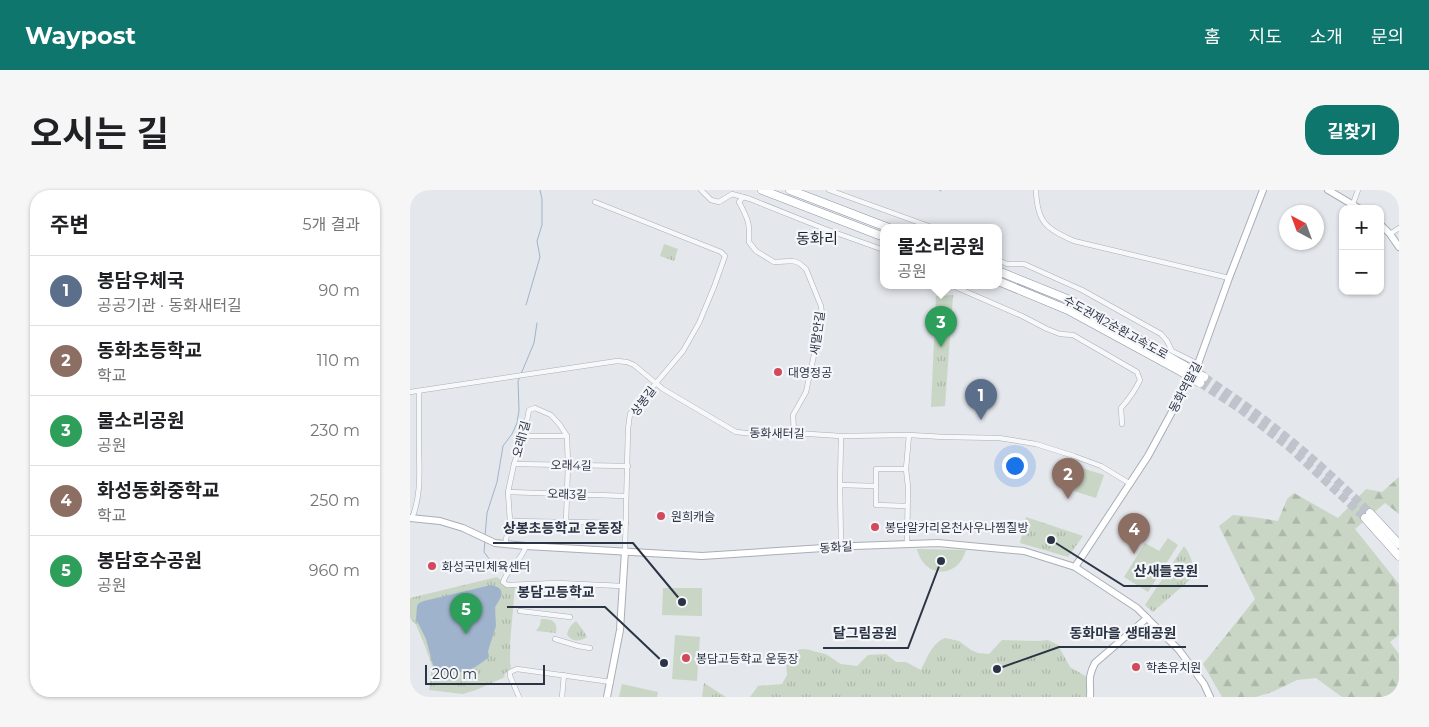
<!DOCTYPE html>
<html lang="ko">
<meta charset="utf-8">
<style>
body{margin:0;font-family:Montserrat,"Noto Sans KR",sans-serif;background:#f6f6f6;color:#202124}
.controls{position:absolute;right:15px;top:15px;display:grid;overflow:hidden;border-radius:10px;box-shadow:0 1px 4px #0004}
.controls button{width:45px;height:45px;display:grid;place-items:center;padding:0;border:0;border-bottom:1px solid #e0e0e0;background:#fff;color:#202124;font:25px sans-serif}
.compass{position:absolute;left:869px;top:15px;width:45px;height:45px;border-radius:50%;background:#fff;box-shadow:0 1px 4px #0004;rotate:319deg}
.scale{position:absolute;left:15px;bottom:12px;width:120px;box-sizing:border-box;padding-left:5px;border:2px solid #2b3445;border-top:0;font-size:14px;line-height:18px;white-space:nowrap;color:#2b3445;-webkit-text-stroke:4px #f4f6f9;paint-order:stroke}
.you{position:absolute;left:604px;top:275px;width:18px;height:18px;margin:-12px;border:4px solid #fff;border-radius:50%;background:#1a73e8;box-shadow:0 0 0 8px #1a73e833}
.badge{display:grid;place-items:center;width:32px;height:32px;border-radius:50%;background:#0f766e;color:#fff;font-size:16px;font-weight:700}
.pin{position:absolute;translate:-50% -41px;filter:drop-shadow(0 1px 2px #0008)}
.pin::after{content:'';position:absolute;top:26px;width:18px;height:15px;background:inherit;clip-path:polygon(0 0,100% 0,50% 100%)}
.popup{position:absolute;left:470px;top:34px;width:122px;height:65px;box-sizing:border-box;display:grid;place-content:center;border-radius:10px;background:#fff;filter:drop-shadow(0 1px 4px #0005);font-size:16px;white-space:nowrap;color:#757577}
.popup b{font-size:19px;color:#202124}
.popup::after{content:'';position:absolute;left:50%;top:100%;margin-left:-10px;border:10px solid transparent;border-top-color:#fff}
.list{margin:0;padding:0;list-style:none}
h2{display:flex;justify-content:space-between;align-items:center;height:65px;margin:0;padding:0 20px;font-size:21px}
h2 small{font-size:16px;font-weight:400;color:#757577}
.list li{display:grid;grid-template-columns:32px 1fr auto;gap:15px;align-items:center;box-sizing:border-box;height:70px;padding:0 20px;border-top:1px solid #e0e0e0}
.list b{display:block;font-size:19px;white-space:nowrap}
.list p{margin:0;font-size:16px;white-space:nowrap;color:#757577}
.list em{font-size:16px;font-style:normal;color:#757577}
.map{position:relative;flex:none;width:989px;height:507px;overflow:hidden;border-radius:20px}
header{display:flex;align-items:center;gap:30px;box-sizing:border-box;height:70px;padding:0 25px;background:#0f766e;color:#fff}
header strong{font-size:24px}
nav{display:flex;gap:28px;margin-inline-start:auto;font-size:18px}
.intro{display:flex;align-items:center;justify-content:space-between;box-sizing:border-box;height:120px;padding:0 30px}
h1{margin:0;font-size:35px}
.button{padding:12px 22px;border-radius:20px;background:#0f766e;color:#fff;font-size:18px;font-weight:700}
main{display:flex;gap:30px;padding:0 30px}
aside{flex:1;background:#fff;border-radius:20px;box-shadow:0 1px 4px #0004}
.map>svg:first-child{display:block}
</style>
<header>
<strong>Waypost</strong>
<nav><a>홈</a><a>지도</a><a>소개</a><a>문의</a></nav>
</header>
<div class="intro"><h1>오시는 길</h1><a class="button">길찾기</a></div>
<main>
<aside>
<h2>주변<small>5개 결과</small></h2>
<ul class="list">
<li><span class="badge" style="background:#5c6f8a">1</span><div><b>봉담우체국</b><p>공공기관 · 동화새터길</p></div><em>90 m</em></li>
<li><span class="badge" style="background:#8d6e63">2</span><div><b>동화초등학교</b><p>학교</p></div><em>110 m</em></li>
<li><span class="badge" style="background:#2e9e5b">3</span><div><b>물소리공원</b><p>공원</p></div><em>230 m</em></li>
<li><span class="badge" style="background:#8d6e63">4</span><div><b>화성동화중학교</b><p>학교</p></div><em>250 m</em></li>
<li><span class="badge" style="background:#2e9e5b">5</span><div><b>봉담호수공원</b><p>공원</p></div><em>960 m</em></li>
</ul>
</aside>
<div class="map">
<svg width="989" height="507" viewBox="0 0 989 507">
<defs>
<pattern id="grass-tufts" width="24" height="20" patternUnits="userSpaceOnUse" patternTransform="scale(1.25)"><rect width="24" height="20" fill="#c9d6c5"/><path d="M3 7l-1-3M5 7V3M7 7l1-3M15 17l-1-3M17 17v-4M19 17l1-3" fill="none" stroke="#adb8ab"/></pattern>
<pattern id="forest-firs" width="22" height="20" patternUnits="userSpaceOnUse" patternTransform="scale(1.25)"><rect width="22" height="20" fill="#c9d6c5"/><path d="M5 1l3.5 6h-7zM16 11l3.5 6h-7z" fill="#adb8ab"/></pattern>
</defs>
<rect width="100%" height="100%" fill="#e4e7ec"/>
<g fill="url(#grass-tufts)">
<polygon points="254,54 268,59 264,71 250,66"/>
<polygon points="543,105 535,216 521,217 526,106"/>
<polygon points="616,327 673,346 658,367 610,353"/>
<path d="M774,356C782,366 784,376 782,388L743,422L735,415Z"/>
<path d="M507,359L556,360C548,389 514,389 507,359Z"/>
<path d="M87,387L97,395L105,396L100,454C101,462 99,469 101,477L94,485L95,487L66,500L53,504L19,500L22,476L15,456L6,435L0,428V408Z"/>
<path d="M131,429C142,429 148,431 146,443L126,441L130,435Z"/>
<path d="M166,431L173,440L177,447C170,452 163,452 157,445C158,439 161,435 166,431Z"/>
<path d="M535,448L549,451L561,460L568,463L579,464L592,450L628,451L638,450L648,455L660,477L677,487V507H340L348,496L372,494L377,485L376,472C384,459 390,456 406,462C410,463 414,463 417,465C422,467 426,472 431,474C436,475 442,475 447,476L458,465L476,464L486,472H496L511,480C517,468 522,453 535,448Z"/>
<polygon points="294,493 316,507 292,507"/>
</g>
<polygon fill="url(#forest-firs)" points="989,287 989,324 975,313 945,339 989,394 989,445 980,452 989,464 989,507 932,507 906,488 887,490 862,502 846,507 812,507 793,474 845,409 809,336 823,325 843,327 868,331 877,309 884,303 928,328 956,299 972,302"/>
<g fill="#c9d6c5">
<polygon points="656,273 694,285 686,308 648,296"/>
<polygon points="758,348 768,355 738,402 714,387 735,353 749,361"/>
<polygon points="253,398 292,398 292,426 252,425"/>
<polygon points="265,445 290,447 287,491 262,489"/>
<polygon points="212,494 248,502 247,507 209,507"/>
</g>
<path fill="#9fb4cc" d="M81,395C97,398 92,407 85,417L86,436L78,461L79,467C69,475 61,481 49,482L47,479L42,477L37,479L35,482L29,481L23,475L16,449L6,429L7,416L9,413L14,411Z"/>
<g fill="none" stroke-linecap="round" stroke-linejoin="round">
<g stroke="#9fb4cc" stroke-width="1">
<polyline points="529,0 531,1"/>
<polyline points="116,115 130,67 127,51 132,35 132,9 130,0"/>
<polyline points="111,184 124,153 127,133"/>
<polyline points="75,346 77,323 87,292 93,256 102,244 107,233 109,220 108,191 110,187"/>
<polyline points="75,350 74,362 86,378"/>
</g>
<g stroke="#bfc3cb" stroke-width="8" stroke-dasharray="8 4" stroke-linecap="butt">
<path d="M794,187C855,227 909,271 960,323"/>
<polyline points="790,193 830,219 879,257 955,328"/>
</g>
<g stroke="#a9aeb7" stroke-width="5.5">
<g id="street">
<path d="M291,0L301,10L309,12L322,4L333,7L329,12C338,29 340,33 339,52L346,61L364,72L383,71L389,73L396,79L411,116L412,124L409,142L396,202L383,225L384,243"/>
<polyline points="419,0 524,38"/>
<path d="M626,0C627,32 636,39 664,51L819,88"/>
<polyline points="333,7 340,9 415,39 474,60"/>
<polyline points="185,12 311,62 315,66 304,97 289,133 273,161 220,224 218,239 215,361"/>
<polyline points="943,14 948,0"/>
<polyline points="980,44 989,38"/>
<polyline points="588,70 597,74 614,74 672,100 751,144 757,151 762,161 788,174"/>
<path d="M543,96L612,126L637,139L650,144L663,145L727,182L730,190C725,201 719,209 711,218L712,234"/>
<polyline points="0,202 207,171 217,172 224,175 253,199 326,242 345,244 384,243 431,246 499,245 534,247 589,248 626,254 664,266 691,276 719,293"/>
<polyline points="114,246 157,246"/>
<polyline points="104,274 218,276"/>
<polyline points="496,279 466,279 466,315 497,316"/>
<polyline points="430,295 466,296"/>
<polyline points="98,302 216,306"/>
<path d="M2,328C12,304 9,278 9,253C9,236 9,219 9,201"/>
<polyline points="100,331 216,333"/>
<polyline points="95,354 100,331 98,302 104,274 114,246 119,220 125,218 141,225 150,235 157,246 158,275 156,332"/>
<polyline points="497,354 498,297 496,279 499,245"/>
<path d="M116,356C111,372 99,376 93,392L97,395L147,393L212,396"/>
<polyline points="431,357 430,295 431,246"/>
<polyline points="110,421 160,427"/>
<polyline points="145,449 168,456 180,458"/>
<polyline points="109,507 100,486 100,482 107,479 201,492"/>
<polyline points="152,507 154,485"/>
</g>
</g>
<g stroke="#a9aeb7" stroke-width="8">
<g id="secondary">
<polyline points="918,0 950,19"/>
<polyline points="970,34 980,44 989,57"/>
<polyline points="0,328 30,331 53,338 85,353 116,356 292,366 444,356 528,353 614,361 665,377 727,418 769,460 794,494 800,507"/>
<polyline points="665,377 738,266 788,174 819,88 853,0"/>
<polyline points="197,507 210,440 215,361"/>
<path d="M680,507C681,492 677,488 685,473L737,428"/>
</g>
</g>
<g stroke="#8b94a3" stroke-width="9">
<g id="highway">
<polyline points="352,0 474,47"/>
<polyline points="380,0 479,38"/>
<polyline points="588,81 662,111 775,176"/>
<polyline points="588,91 658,120 772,182"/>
<polyline points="960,323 989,354"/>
<polyline points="955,328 989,366"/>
</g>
</g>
<use href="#street" stroke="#f7f8fa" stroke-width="4.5"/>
<use href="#secondary" stroke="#fff" stroke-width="6"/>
<use href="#highway" stroke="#fff" stroke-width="8"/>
<g stroke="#8b94a3" stroke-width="9" stroke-linecap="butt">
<g id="highway-bridge">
<polyline points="775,176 794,187"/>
<polyline points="772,182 790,193"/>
</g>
</g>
<use href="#highway-bridge" stroke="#fff" stroke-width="8"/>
</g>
<g fill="#d1495b" stroke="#f4f6f9" stroke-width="2">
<circle cx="368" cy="182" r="5"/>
<circle cx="251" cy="326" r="5"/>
<circle cx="465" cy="337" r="5"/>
<circle cx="22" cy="376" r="5"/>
<circle cx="276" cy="468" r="5"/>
<circle cx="726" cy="477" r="5"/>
</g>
<g text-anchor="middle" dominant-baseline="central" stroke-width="4.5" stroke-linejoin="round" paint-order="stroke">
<g font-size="12" fill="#2b3445" stroke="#f4f6f9">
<text transform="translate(706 137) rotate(29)">수도권제2순환고속도로</text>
<text transform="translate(407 143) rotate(-82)">새말안길</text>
<text transform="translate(775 197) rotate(-62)">동화역말길</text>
<text transform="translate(233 211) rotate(-53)">상봉길</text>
<text transform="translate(367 243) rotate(1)">동화새터길</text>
<text transform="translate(111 249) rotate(-75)">오래1길</text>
<text transform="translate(161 275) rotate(1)">오래4길</text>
<text transform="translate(157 304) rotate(2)">오래3길</text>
<text transform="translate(426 357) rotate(-4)">동화길</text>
</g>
<g font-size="12" fill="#2b3445" stroke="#f4f6f9" text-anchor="start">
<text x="378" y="182">대영정공</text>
<text x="261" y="326">원희캐슬</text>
<text x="475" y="337">봉담알카리온천사우나찜질방</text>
<text x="32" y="376">화성국민체육센터</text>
<text x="286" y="468">봉담고등학교 운동장</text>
<text x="736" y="477">학촌유치원</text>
</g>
<g font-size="15" fill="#1d2536" stroke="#f4f6f9">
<text x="407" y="48">동화리</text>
</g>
</g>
<path fill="none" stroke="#2b3445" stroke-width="2" d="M272 412L223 353H83M641 350L714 396H798M254 473L195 417H97M587 479L649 457H776M531 371L498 458H413"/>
<g fill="#2b3445" stroke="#f4f6f9" stroke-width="2">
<circle cx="272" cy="412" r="5"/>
<circle cx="641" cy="350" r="5"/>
<circle cx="254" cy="473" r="5"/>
<circle cx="587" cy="479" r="5"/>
<circle cx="531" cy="371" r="5"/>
</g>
<g font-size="14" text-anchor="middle" font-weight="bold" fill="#2b3445" stroke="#f4f6f9" stroke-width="4.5" stroke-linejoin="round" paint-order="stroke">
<text x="153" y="343">상봉초등학교 운동장</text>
<text x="756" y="386">산새들공원</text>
<text x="146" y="407">봉담고등학교</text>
<text x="713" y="448">동화마을 생태공원</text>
<text x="455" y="448">달그림공원</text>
</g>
</svg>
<div class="controls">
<button>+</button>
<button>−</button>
</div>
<svg class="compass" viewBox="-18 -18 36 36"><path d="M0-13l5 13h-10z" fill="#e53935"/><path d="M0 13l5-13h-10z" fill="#757577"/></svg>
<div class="scale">200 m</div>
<div class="you"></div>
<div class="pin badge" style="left:571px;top:230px;background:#5c6f8a">1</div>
<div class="pin badge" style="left:658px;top:309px;background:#8d6e63">2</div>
<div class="pin badge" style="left:531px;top:157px;background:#2e9e5b">3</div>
<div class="popup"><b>물소리공원</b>공원</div>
<div class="pin badge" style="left:724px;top:364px;background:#8d6e63">4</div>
<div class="pin badge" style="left:56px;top:444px;background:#2e9e5b">5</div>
</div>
</main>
